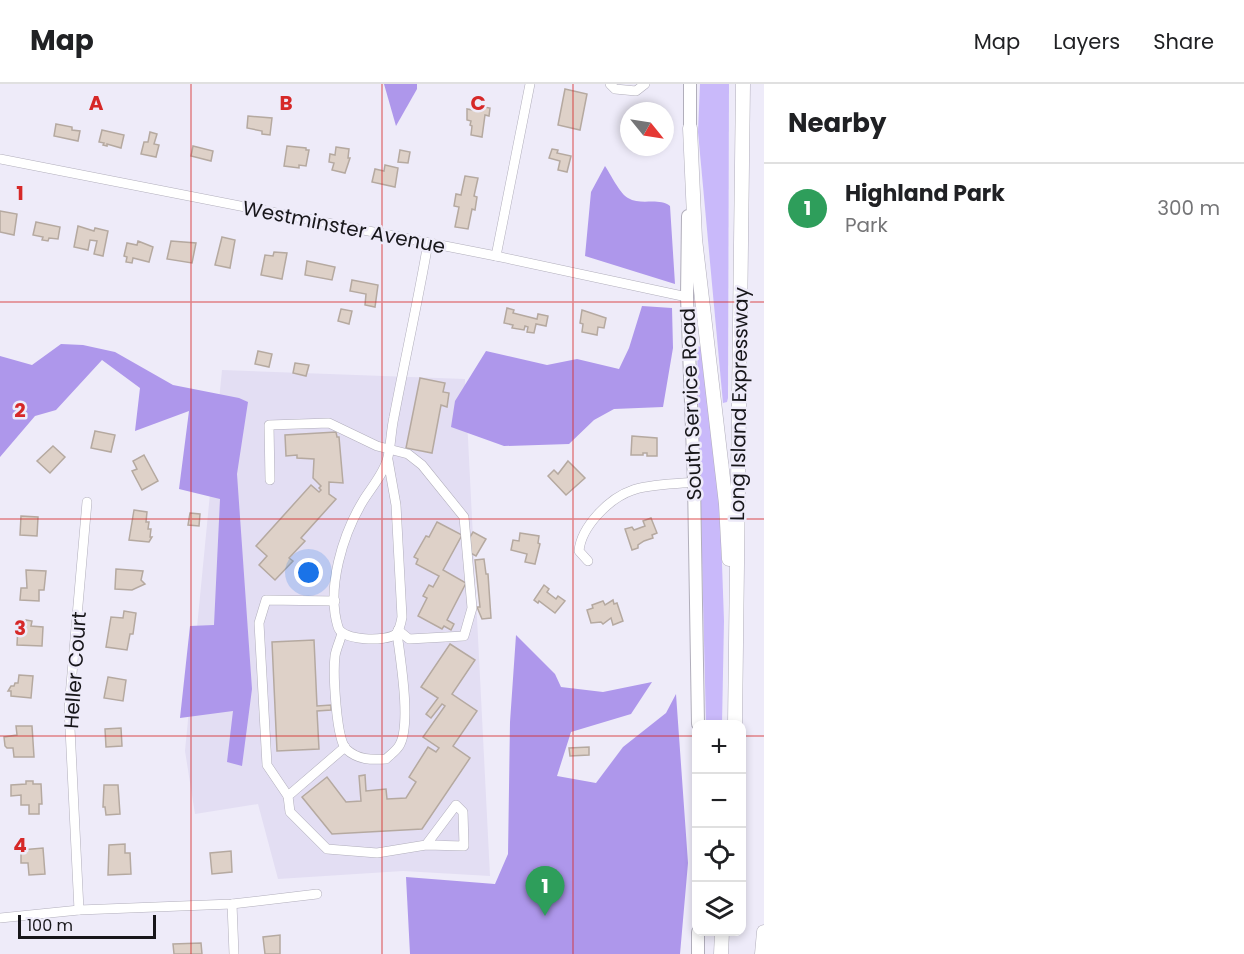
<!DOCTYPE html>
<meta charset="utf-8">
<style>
body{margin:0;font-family:Poppins,sans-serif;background:#f2f2f2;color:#202124}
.controls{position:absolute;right:18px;bottom:18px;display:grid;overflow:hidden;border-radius:12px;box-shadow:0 3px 9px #0003}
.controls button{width:54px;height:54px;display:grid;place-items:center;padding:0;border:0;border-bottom:2px solid #e0e0e0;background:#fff;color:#202124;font:30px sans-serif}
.compass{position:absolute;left:620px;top:18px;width:54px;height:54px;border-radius:50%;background:#fff;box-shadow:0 3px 9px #0003;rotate:120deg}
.scale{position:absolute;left:18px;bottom:15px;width:138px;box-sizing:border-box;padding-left:6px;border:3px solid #17161a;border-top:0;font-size:16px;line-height:21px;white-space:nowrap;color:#17161a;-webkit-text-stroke:4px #eeebf9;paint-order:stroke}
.you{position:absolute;left:309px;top:489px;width:21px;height:21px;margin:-15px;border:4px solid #fff;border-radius:50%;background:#1a73e8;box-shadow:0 0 0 9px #1a73e833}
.badge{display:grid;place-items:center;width:39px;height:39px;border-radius:50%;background:#ae6d36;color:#fff;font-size:20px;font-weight:700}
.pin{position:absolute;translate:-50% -50px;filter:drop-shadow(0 2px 3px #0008)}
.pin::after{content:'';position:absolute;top:32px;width:21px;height:18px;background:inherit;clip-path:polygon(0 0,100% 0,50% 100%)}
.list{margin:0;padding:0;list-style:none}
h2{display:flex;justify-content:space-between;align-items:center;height:78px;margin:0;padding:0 24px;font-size:26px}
h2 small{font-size:20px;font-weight:400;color:#757577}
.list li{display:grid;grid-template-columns:39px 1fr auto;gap:18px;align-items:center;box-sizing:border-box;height:90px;padding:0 24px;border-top:2px solid #e0e0e0}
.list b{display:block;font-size:22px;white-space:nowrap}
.list p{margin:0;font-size:20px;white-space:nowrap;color:#757577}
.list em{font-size:20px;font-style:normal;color:#757577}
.icon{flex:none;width:33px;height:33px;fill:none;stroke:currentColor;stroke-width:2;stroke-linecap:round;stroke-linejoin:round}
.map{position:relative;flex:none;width:764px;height:870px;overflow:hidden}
header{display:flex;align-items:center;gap:36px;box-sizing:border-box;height:84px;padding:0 30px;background:#fff;border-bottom:2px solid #e0e0e0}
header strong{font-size:28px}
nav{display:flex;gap:33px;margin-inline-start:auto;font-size:21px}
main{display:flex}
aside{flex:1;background:#fff}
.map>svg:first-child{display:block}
</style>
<header>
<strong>Map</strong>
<nav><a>Map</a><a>Layers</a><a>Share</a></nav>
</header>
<main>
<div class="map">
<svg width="764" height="870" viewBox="0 0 764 870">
<rect width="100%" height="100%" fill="#eeebf9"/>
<polygon fill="#e3def3" points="222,286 465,295 490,792 403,787 278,795 258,720 195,730 185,667"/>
<g fill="#c9b9fa">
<polygon points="700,0 729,0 728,314 727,318 723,319 698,48"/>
<polygon points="702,262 720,423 724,537 722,640 706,640 697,263"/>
</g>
<g fill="#ae97eb">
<polygon points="384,0 417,0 417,5 396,42"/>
<path d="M605,82C610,89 620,110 628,114C641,122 658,113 670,122L675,200L585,172L591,108Z"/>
<polygon points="642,222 672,224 673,264 663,323 614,325 594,336 569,360 504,362 451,343 455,317 486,267 547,281 577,275 619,285 629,264"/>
<polygon points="61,260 83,261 115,268 173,301 239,314 248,318 237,390 252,605 242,682 227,678 233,627 180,634 190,542 214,541 220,415 179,405 189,327 135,347 140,304 102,276 56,326 35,332 0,373 0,272 32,281"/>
<polygon points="516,551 555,590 561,603 603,608 652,598 631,630 571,648 557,692 596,699 623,663 666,629 676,610 688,779 680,870 410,870 406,793 495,800 508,770 510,638"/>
</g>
<g fill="#ded1c8" stroke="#b5a9a0" stroke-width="1.5">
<polygon points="565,5 587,10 580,46 558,41"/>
<polygon points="473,21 490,24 489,32 485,31 482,53 471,51 472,42 470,41 471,37 467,36 467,25 473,26"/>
<polygon points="248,32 272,34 270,51 262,50 262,47 247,44"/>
<polygon points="56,40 72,43 72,46 80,47 78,57 54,52"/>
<polygon points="102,46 124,51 121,64 107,60 107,62 103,61 104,59 99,58"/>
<polygon points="150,48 157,50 154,60 159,61 156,73 141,70 144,58 148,58"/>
<polygon points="193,62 213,67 211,77 191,72"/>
<polygon points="287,62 306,64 306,66 309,66 306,82 299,81 299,84 284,82"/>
<polygon points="336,63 349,65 348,74 350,74 345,89 332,86 334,79 329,78 330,70 335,71"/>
<polygon points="552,65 558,66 557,69 571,72 567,88 558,86 560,77 549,74"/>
<polygon points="400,66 410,68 408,79 398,78"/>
<polygon points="385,81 398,84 395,103 372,98 375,85 384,87"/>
<polygon points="465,92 478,94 474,112 477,113 475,126 472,125 468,145 455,143 459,123 454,122 456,110 461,111"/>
<polygon points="0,127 17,130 14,151 0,148"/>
<polygon points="36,138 60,143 58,155 49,154 48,157 42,156 43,153 33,151"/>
<polygon points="78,142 94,147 95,144 108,147 103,172 94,170 97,157 90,156 88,166 74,163"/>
<polygon points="222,153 235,156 230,184 215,181"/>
<polygon points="138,157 153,163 149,178 133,174 132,179 126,178 127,173 124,172 127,159 137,161"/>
<polygon points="171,157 196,159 192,179 167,175"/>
<polygon points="274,168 287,169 282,195 261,191 265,171 273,172"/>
<polygon points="307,177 335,183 332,196 305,191"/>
<polygon points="352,196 378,201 375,223 365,221 366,210 350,207"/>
<polygon points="507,224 514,226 513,229 537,235 538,230 548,232 546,242 536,240 534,249 527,248 528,243 525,242 524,246 512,244 513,241 504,239"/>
<polygon points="341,225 352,227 349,240 338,237"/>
<polygon points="582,226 606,234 604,244 598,243 597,251 582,248 583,240 580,239"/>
<polygon points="258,267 272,270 269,283 255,280"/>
<polygon points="295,279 309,281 306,292 293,289"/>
<polygon points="420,294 445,299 443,308 449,309 447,323 441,321 432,369 406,364"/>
<polygon points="95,347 115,351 111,368 91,364"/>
<polygon points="336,348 337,353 339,353 343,399 329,398 329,410 336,415 301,454 305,457 289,474 293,477 275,496 259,481 267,472 256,462 311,401 319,408 321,406 319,404 321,402 313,394 314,375 297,374 297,371 286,372 285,351"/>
<polygon points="632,352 657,354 657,372 647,372 647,369 643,369 643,371 631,371"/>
<polygon points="53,362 65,373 50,389 37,377"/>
<polygon points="144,371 158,397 142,406 132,387 137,385 133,377"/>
<polygon points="568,377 585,394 566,411 548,392 554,386 558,390"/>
<polygon points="134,426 147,428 146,438 149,438 148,445 151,445 150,453 152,453 149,458 129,456"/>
<polygon points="190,429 200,430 199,442 188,441"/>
<polygon points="21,432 38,433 37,452 20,451"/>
<polygon points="651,434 657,449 652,451 653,454 644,457 638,461 638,464 632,466 625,445 632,443 634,446 645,442 643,437"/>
<polygon points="437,438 462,451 443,486 466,499 447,536 454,540 451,546 444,542 442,545 418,532 427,514 423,512 429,501 433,503 439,492 416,480 418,475 414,473 426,452 429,453"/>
<polygon points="473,448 486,455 476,472 463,465"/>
<polygon points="520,449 539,452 538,459 540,460 535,480 525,478 527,470 511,466 513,456 519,457"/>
<polygon points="484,475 486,490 488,490 491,534 482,535 477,523 480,523 475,476"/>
<polygon points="116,485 143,487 141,496 145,500 132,506 115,505"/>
<polygon points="26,486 46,487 44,506 39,506 39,517 20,516 21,504 27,504"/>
<polygon points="544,501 549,505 547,508 556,515 558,512 565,517 555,529 539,517 538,519 534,516"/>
<polygon points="613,516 614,520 617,519 623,537 613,541 611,534 603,540 601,538 591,539 587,526 593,524 592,521 603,517 605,521"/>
<polygon points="124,527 136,529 133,550 130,550 127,566 106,563 111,533 123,534"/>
<polygon points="26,536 32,537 31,542 43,543 42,562 17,561 18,542 26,542"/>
<polygon points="314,556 317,622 331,621 331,626 317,627 319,665 277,667 272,558"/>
<polygon points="450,560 475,576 452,610 477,627 453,662 470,674 422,745 332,750 302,713 327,693 346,718 361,717 359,692 365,691 366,707 386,705 387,715 406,714 416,698 409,693 428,663 436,668 439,664 423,653 445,622 442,620 431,634 426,630 438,614 421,603"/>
<polygon points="19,591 33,592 31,614 11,612 11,607 8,607 11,602 14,602 15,599 18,599"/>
<polygon points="108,593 126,596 123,617 104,614"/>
<polygon points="16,642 32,642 34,673 14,673 13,664 7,664 5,662 4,653 17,651"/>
<polygon points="121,644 122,662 106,663 105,645"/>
<polygon points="589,663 589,671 570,672 569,664"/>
<polygon points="26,697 33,697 33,700 41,700 42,720 39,720 39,730 29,730 29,721 21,721 21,711 11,712 11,701 26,700"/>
<polygon points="104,701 118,701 120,730 106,731 105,723 103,723"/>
<polygon points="125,760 125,769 130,769 131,790 108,791 109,761"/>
<polygon points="43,764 45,790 29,791 28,779 21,779 21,766"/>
<polygon points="231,767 232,788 212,790 210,769"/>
<polygon points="280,851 280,870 265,870 263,853"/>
<polygon points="201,859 202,870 174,870 173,860"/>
</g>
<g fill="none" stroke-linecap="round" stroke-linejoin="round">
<g stroke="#b1aebb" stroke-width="10">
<g id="minor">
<polyline points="610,0 615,5 636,7 645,0"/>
<polyline points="0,75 496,172 687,213"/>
<polyline points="496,172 530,0"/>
<path d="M388,376L396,421L402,533C401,539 400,545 396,550C386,558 342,557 338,543C326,504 343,450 363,417C371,404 385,388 388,373C391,360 391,346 394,333C405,275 418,217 428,159"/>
<polyline points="270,396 269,341 329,339 377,362 408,370 422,381 464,433 472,524 464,552 409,555 398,546"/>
<path d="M588,477L579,467C581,443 609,414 633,406C648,400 677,400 694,398"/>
<path d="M342,549C340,557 336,565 335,572C333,589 336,654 346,665C358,676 371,676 386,675C390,671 396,667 399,662C412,642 400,573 397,549"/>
<polyline points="345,663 288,712 290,728 327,765 377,769 426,761 464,762 463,728 456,721 426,761"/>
<polyline points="288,712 267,681 259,539 266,516 335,517"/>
<polyline points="232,820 234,870"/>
<polyline points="79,826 69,624 87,418"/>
<polyline points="0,834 79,826 232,820 317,810"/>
</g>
</g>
<g stroke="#b1aebb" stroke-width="14">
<g id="major">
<polyline points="690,0 690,52"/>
<polyline points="688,132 687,213 694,398 698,640"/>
<polyline points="698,870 698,848"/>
</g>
</g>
<g stroke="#b1aebb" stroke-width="15">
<g id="highway">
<polyline points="690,44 695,155 726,420 729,475"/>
<polyline points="735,640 743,0"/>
<polyline points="721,870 722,848"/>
<polyline points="762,870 764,848"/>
</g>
</g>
<use href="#minor" stroke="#fff" stroke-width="9"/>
<use href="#major" stroke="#fff" stroke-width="12"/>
<use href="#highway" stroke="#fff" stroke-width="14"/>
</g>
<path fill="none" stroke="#d62828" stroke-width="1.5" stroke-opacity="0.55" d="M191,0V870M382,0V870M573,0V870M0,218H764M0,435H764M0,652H696M742,652H764"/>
<g text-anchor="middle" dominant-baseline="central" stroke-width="5" stroke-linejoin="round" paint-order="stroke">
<g font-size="20" fill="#17161a" stroke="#eeebf9">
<text transform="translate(344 143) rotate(11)">Westminster Avenue</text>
<text transform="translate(691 320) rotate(-92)">South Service Road</text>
<text transform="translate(739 320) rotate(-89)">Long Island Expressway</text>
<text transform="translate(75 586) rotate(-86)">Heller Court</text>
</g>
</g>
<g font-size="20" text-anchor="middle" font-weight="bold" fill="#d62828" stroke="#eeebf9" stroke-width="5" stroke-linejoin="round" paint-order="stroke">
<text x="96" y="26">A</text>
<text x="286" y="26">B</text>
<text x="478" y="26">C</text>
<text x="20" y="116">1</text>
<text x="20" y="333">2</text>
<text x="20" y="551">3</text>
<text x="20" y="768">4</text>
</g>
</svg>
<div class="controls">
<button>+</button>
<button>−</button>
<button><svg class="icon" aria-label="locate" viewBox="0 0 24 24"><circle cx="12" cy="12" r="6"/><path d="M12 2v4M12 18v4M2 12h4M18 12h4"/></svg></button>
<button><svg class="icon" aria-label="layers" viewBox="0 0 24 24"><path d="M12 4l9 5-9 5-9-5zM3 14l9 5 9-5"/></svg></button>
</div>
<svg class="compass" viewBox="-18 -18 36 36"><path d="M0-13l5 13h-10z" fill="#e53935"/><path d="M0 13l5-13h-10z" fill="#757577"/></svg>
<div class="scale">100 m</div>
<div class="you"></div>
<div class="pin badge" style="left:545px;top:832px;background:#2e9e5b">1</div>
</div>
<aside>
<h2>Nearby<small></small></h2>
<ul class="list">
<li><span class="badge" style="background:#2e9e5b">1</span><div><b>Highland Park</b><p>Park</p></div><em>300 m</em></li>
</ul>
</aside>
</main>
